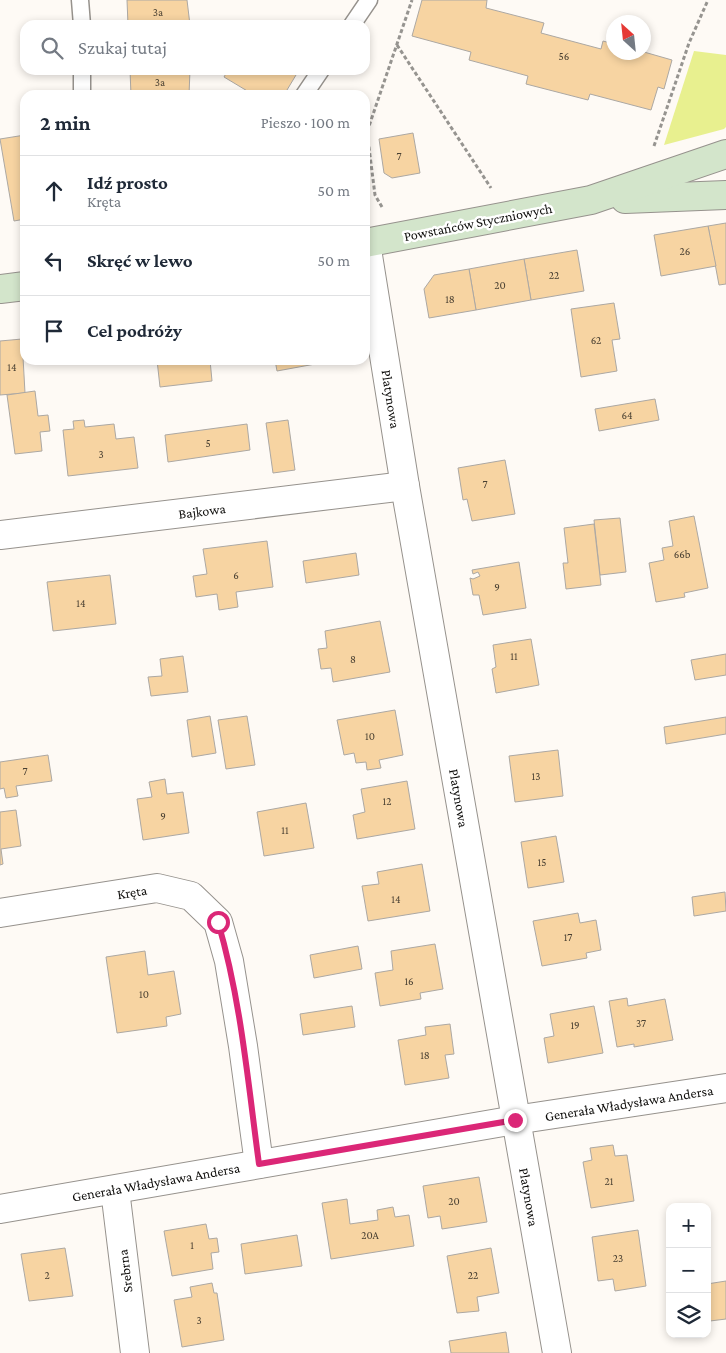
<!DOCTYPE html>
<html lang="pl">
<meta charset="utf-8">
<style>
body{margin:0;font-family:"Crimson Pro",serif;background:#f2f2f3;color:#1f2937}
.controls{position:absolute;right:15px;bottom:15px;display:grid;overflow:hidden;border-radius:10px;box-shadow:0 2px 8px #0003}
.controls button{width:45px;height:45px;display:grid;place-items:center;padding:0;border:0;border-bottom:1px solid #e0e1e3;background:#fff;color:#1f2937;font:25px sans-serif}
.compass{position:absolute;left:606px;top:15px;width:45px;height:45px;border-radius:50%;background:#fff;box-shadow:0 2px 8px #0003;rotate:333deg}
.stop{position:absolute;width:15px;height:15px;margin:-11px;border:4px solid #db2777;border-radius:50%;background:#fff}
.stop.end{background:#db2777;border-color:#fff;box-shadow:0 1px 5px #0008}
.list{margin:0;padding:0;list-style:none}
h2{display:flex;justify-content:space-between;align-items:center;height:65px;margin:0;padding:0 20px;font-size:21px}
h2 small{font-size:16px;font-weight:400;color:#747a83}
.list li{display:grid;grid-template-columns:32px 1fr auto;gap:15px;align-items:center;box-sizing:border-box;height:70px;padding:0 20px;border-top:1px solid #e0e1e3}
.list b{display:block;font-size:19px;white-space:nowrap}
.list p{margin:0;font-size:16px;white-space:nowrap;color:#747a83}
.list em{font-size:16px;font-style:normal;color:#747a83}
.icon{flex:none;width:28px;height:28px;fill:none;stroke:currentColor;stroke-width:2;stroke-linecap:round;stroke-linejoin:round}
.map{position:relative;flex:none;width:726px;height:1353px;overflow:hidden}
.search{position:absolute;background:#fff;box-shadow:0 2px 8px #0003;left:20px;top:20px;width:350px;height:55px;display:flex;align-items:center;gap:12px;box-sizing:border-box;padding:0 18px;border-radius:15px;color:#747a83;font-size:19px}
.panel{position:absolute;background:#fff;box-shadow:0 2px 8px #0003;left:20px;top:90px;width:350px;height:275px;border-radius:15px}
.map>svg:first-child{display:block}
</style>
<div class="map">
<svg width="726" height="1353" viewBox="0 0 726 1353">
<rect width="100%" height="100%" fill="#fefaf5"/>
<polygon fill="#e8f08f" points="694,51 726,55 726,127 724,129 664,145"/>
<g fill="#f7d4a2" stroke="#aca8a3">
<polygon points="127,0 187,0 190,25 128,25"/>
<polygon points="422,0 487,0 486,8 544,23 541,33 601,49 603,41 614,44 614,52 644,52 672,60 664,89 658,87 651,110 590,94 588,100 526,84 528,76 469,60 471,52 412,36"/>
<polygon points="130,70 190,70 189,95 131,95"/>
<polygon points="228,70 299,70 284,95 254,95 224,77"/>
<polygon points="413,133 420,173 392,178 384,173 379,139"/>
<polygon points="25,135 25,219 14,221 0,139"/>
<polygon points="365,153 369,175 365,182"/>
<polygon points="726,223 726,284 719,285 708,226"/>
<polygon points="708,226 716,266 661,276 654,235"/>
<polygon points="577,250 584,291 531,300 524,259"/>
<polygon points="524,259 531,300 476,310 469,269"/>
<polygon points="469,269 476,310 429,318 424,289 434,275"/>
<polygon points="614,303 620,339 612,340 617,371 581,377 571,309"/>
<polygon points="22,339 25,393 0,395 0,341"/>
<polygon points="157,360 210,360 212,381 160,387"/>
<polygon points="275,360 337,360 277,371"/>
<polygon points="35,391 38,416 48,415 50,431 40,432 42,451 15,454 7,395"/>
<polygon points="655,399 659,420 599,431 595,409"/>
<polygon points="84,420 85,427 114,424 116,439 134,437 138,468 68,476 63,430 74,429 73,421"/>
<polygon points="288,420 295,470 273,473 266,423"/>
<polygon points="247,424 250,450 168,462 165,435"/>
<polygon points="505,460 515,514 472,521 467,499 463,500 458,468"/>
<polygon points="694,516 708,588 684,593 685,597 656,602 649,563 664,560 662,548 673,546 669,521"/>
<polygon points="620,518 626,572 600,575 594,520"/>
<polygon points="594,524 601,585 566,589 563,563 568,563 564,528"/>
<polygon points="267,541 273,587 236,592 238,607 219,610 217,594 196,597 193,576 207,574 203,549"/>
<polygon points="356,553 359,575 306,583 303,561"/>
<polygon points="519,562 526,608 483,615 479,595 473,595 470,578 473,579 480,576 478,572 473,574 472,570"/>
<polygon points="110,575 116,624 53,631 47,582"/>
<polygon points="380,621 390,672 333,682 331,668 321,669 318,649 327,648 325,631"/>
<polygon points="531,639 539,685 496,693 492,669 496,667 493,645"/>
<polygon points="726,654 726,675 695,680 691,660"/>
<polygon points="183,656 188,692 151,696 148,677 162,676 160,659"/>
<polygon points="395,710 403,755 379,760 381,768 367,770 366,762 356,763 354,753 344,755 337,720"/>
<polygon points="210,716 216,753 192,757 187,720"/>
<polygon points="247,716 255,765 226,769 218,720"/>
<polygon points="726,717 726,734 666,744 664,727"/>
<polygon points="558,750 563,796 515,802 509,756"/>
<polygon points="48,755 52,781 16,786 18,796 6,798 4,788 0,789 0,762"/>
<polygon points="165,779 167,794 183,792 189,833 143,840 137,799 152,797 149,782"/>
<polygon points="407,781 415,829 357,839 353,815 365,812 361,789"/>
<polygon points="306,803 314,848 264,856 257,812"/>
<polygon points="16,810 21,846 1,849 3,864 0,865 0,812"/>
<polygon points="556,836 564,882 528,888 521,842"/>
<polygon points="422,864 430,911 368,921 362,886 379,884 377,872"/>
<polygon points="725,892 726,911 694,916 692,897"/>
<polygon points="578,913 580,923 596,920 601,950 586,953 587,958 542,966 533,921"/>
<polygon points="435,944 443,989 420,993 421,999 380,1006 375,973 393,970 391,951"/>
<polygon points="358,946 362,969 314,978 310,955"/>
<polygon points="145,951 148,975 174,971 181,1014 166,1017 167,1026 117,1033 106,957"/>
<polygon points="627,998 628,1006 665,999 673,1040 634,1047 634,1044 617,1047 609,1001"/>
<polygon points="352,1006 355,1027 303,1035 300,1014"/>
<polygon points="594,1006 603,1053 548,1063 544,1038 554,1036 550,1014"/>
<polygon points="450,1024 454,1054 445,1055 449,1078 405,1085 398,1040 426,1035 425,1027"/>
<polygon points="613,1145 615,1156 627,1155 634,1201 591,1208 583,1162 592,1160 590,1148"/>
<polygon points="479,1177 487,1222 442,1229 440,1216 428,1218 423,1186"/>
<polygon points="347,1199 350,1224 378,1220 377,1210 393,1207 395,1217 409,1215 414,1246 331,1259 322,1203"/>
<polygon points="206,1224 209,1239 217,1238 219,1252 211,1253 213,1269 172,1276 164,1231"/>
<polygon points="638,1230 646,1286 615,1291 613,1279 598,1281 592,1237"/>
<polygon points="297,1235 302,1266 245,1274 241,1244"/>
<polygon points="65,1248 73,1296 29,1301 21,1254"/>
<polygon points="491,1248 499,1293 477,1297 479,1311 457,1313 447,1256"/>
<polygon points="726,1281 726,1319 710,1321 707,1303 707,1284"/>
<polygon points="212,1283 214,1293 217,1293 224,1340 182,1347 174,1300 192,1297 190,1287"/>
<polygon points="506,1332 509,1353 451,1353 449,1341"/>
</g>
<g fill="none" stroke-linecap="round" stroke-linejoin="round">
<g stroke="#96928d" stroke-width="19">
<g id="lane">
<polyline points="80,0 82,25"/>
<polyline points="352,25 369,0"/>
<polyline points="82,70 82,95"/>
<polyline points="304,95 321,70"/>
</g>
</g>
<g stroke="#96928d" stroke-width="30">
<g id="street">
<polyline points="366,243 405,486 557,1353"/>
<polyline points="0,535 405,486"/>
<polyline points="0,913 157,888 191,896 218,922 229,961 243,1046 259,1164"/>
<polyline points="115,1190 135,1353"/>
<polyline points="0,1209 515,1120 726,1088"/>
</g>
</g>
<g stroke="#96928d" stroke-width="30">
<g id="secondary">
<polyline points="625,199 726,195"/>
<polyline points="365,243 591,200 726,154"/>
<polyline points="0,289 25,286"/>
</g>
</g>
<g stroke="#969490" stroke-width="3" stroke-dasharray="4 2.5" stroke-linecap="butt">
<polyline points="397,45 491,188"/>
<polyline points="654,146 689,43 708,0"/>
<polyline points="382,207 375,195 367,132 412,0"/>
</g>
<use href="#lane" stroke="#fff" stroke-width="16"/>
<use href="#street" stroke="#fff" stroke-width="28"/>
<use href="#secondary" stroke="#d3e5cb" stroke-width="28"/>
</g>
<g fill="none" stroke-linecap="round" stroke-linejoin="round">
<path stroke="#db2777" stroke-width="6" d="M218,922C241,1000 248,1083 259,1164L515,1120"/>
</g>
<g text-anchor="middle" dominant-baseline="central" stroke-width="5" stroke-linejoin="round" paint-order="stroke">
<g font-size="11" fill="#483f31">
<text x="158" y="12">3a</text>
<text x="564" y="56">56</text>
<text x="160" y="82">3a</text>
<text x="399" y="156">7</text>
<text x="685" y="251">26</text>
<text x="554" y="275">22</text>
<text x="500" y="285">20</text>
<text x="450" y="299">18</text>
<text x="596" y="340">62</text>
<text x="12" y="367">14</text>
<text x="627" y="415">64</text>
<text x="208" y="443">5</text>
<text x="101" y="454">3</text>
<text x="485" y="484">7</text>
<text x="682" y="554">66b</text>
<text x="236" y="575">6</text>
<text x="497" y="587">9</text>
<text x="81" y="603">14</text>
<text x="514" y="656">11</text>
<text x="353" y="659">8</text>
<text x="370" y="736">10</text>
<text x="25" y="771">7</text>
<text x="536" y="776">13</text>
<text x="387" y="801">12</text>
<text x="163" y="816">9</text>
<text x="285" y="830">11</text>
<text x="542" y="862">15</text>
<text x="396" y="899">14</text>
<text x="568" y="937">17</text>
<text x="409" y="981">16</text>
<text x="144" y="994">10</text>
<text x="641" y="1023">37</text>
<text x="575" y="1025">19</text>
<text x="425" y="1055">18</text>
<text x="609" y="1181">21</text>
<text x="454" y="1201">20</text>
<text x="370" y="1235">20A</text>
<text x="192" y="1245">1</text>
<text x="618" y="1258">23</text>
<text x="47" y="1275">2</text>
<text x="473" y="1275">22</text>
<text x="199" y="1320">3</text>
</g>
<g font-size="14" fill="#0e0d0b" stroke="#fff">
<text transform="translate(478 222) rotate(-11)">Powstańców Styczniowych</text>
<text transform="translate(391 399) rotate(81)">Platynowa</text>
<text transform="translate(202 511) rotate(-7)">Bajkowa</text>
<text transform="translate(459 798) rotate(80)">Platynowa</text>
<text transform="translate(132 892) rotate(-9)">Kręta</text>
<text transform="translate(629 1103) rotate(-9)">Generała Władysława Andersa</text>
<text transform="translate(156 1182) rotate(-10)">Generała Władysława Andersa</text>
<text transform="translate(529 1197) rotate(80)">Platynowa</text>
<text transform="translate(125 1271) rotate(-97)">Srebrna</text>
</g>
</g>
</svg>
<div class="controls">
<button>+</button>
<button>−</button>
<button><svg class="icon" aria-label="layers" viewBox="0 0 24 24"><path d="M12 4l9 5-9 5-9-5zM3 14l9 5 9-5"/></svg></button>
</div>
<svg class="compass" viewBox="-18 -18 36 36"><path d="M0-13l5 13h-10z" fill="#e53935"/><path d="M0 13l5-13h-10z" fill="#747a83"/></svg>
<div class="stop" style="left:218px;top:922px"></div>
<div class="stop end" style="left:515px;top:1120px"></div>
<div class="search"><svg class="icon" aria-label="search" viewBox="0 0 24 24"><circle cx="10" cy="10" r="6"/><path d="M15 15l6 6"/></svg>Szukaj tutaj</div>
<section class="panel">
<h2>2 min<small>Pieszo · 100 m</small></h2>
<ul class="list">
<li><svg class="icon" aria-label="ahead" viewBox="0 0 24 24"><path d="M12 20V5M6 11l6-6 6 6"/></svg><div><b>Idź prosto</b><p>Kręta</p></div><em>50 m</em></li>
<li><svg class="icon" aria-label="left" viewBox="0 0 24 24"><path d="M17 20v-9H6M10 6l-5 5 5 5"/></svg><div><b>Skręć w lewo</b></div><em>50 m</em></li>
<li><svg class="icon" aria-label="arrive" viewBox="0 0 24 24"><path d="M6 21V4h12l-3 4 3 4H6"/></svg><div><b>Cel podróży</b></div></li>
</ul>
</section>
</div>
